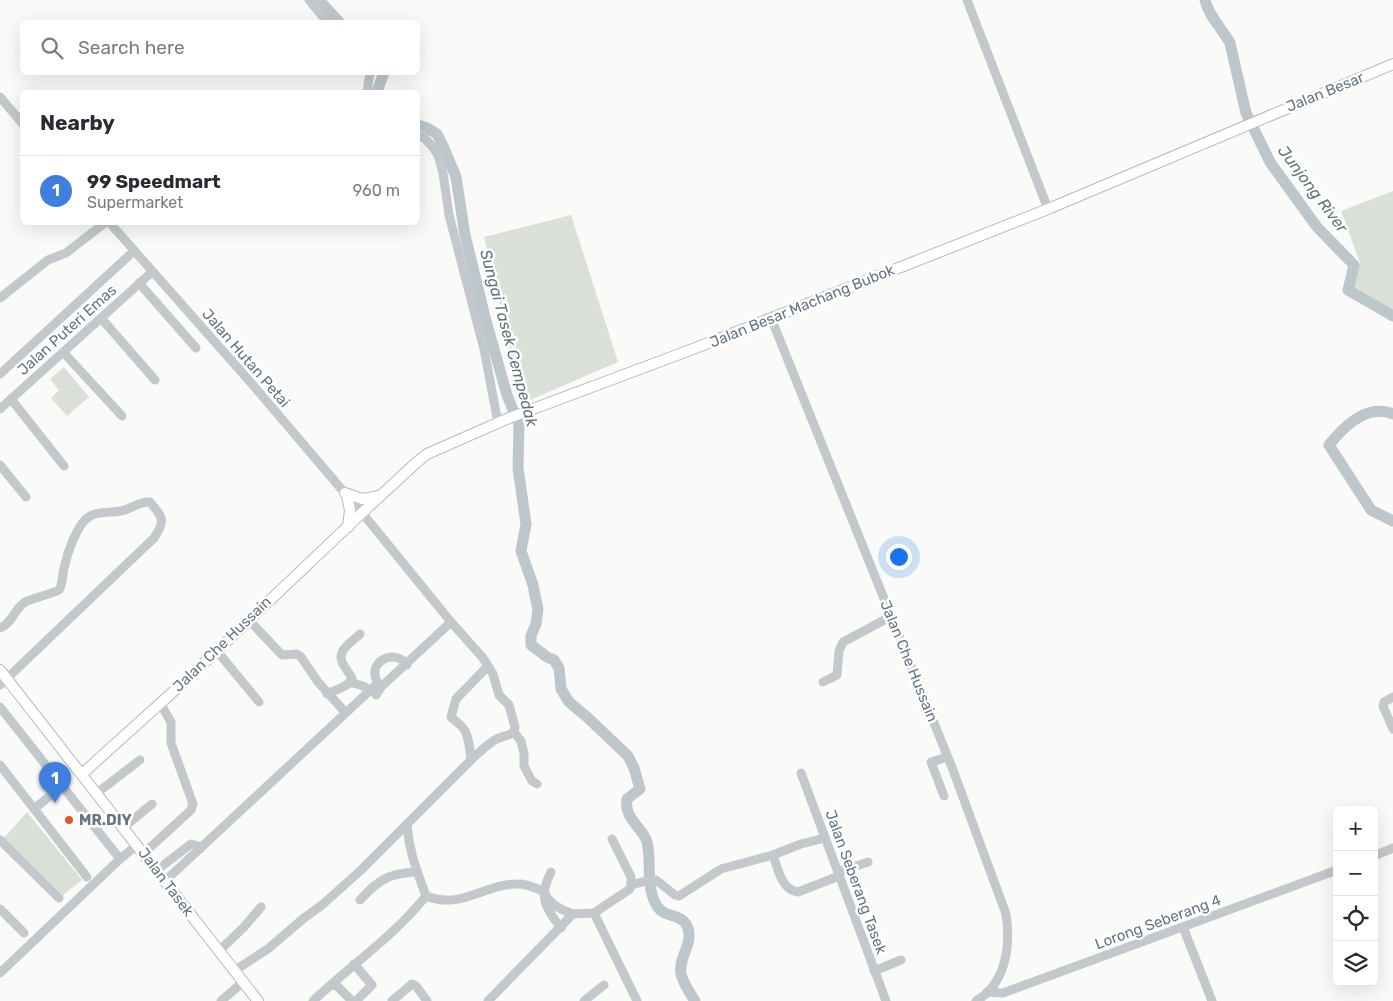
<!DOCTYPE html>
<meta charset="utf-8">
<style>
body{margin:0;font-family:Rubik,sans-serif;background:#f2f2f3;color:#2b2b33}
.controls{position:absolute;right:15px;bottom:15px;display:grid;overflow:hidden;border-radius:8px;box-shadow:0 5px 20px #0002}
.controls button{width:45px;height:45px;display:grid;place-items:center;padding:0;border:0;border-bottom:1px solid #e1e1e2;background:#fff;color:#2b2b33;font:25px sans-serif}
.you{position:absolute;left:898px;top:556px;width:18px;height:18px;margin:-12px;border:4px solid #fff;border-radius:50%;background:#1a73e8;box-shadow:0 0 0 8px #1a73e833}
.badge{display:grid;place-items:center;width:32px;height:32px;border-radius:50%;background:#e4572e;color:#fff;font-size:16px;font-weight:700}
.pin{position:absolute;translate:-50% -41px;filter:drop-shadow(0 1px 2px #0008)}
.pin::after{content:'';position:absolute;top:26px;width:18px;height:15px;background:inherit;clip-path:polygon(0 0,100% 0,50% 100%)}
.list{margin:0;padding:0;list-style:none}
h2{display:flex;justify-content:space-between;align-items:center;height:65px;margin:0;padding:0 20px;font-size:21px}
h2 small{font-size:16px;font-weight:400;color:#7c7c81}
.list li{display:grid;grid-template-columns:32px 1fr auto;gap:15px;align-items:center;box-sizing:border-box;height:70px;padding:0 20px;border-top:1px solid #e1e1e2}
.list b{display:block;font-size:19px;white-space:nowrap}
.list p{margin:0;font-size:16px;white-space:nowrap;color:#7c7c81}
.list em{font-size:16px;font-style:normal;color:#7c7c81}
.icon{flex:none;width:28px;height:28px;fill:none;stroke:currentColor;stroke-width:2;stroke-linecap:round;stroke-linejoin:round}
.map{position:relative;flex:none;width:1393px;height:1001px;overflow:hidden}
.search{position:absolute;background:#fff;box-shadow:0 5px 20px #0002;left:20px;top:20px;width:400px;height:55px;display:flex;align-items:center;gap:12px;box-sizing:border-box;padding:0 18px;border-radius:8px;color:#7c7c81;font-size:19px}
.panel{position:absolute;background:#fff;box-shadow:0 5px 20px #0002;left:20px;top:90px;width:400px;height:135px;border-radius:8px}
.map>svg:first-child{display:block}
</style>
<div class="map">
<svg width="1393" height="1001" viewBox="0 0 1393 1001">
<rect width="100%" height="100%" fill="#fafaf8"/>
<g fill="#dadfd7">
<polygon points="1393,191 1393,312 1352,288 1360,263 1341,211"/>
<polygon points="571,215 618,362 523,403 484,237"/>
<polygon points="64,367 89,397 67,416 51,398 59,390 50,379"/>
<polygon points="27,812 82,880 63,895 4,838"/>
</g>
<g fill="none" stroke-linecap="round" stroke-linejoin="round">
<g stroke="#bbc7cb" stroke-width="11">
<polyline points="319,0 339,22"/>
<path d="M1205,0C1209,17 1222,28 1230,43L1246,113L1270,162L1317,227L1354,265L1348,290L1393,316"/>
<polyline points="377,92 384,72"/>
<path d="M418,125L427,128L437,134L443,146L456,177L465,235L486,321L507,395L519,425L518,468L526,524L521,551L533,585L538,610L536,624L531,636V645L547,657L554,660L559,668L561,689L569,702L587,717L628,756L634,768L640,789L627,799C623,818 644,829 647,842C652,863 645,887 657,906C665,919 680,912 687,926C695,943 678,956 681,974C683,983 690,993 695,1001"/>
<path d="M1393,414C1367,403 1344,426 1329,445L1371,510L1393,521"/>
</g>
<g stroke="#b5babe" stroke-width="12">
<g id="major">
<polyline points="345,493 362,499 380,496"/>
<polyline points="347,496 350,510 348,527"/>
<polyline points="0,670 258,1001"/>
<polyline points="82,774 185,681 365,510 417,462 427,454 509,418 693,349 1048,209 1393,64"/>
</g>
</g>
<g stroke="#c3c8cc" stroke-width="9">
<polyline points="309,0 327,22"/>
<polyline points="967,0 1048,209"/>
<polyline points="367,92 370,72"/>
<polyline points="0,97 22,123"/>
<polyline points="418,136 424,138 431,145 438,155 443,173 449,215 484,349 498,423"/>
<polyline points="109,222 252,384 372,525 451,622 483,658 493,674 499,695 509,705 515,727 514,732 521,741 524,754 524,766 532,781 537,784"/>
<polyline points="139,283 196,348"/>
<polyline points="0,298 48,260 66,253 106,222"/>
<polyline points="101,318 155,380"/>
<path d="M771,318L953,770L1006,914C1011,945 1006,984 976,1001"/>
<polyline points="63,352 122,416"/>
<polyline points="0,374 134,251"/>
<polyline points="11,399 64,466"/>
<polyline points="0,409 152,272"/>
<polyline points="0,465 26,497"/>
<polyline points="248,619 282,655 297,654 301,657 318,682 345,712"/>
<path d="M0,628C12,624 14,609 25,602C31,599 51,594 59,590C63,583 62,576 64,568C67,554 77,523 90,516C99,511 111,513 121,511C132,509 139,501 150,502C163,518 166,520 154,538L0,685"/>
<polyline points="217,651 259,702"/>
<polyline points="350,682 363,686 370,690"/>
<polyline points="823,682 837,675 839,651 843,642 890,617"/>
<path d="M380,686C362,662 396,647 407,665"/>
<path d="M327,694C336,689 348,688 352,678C349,673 346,669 343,664C335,651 352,642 360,634"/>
<polyline points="376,695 381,687 451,622"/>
<polyline points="1393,697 1384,702 1383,706 1393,729"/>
<polyline points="0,707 120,859"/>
<path d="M471,760C470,751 469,735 463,728C460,724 455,721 451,717L456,699L488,666"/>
<polyline points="0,765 87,877"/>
<polyline points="801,773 886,1001"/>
<polyline points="97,793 140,760"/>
<polyline points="944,796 931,762 947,757"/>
<polyline points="34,809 62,786"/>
<polyline points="124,827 152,804"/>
<polyline points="612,839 631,877 631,885"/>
<polyline points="0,840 59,898"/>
<polyline points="144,853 191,810 193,804 171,743 171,722 160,703"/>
<path d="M773,855C778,868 781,890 798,892L839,876"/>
<polyline points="1374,856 1393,848"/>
<polyline points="157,870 191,844 198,846 200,849"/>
<path d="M551,872C538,897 545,907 561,928"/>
<polyline points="838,872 868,862"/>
<polyline points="165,881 378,683"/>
<polyline points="631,885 646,881 656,880 675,895 679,896 721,869 773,855 801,844 825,838"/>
<path d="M426,896C461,910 484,884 517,884C526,883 535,888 543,891C550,904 559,909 573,914"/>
<path d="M360,900C378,880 389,873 417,872"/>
<polyline points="0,909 24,933"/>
<polyline points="594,913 637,1001"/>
<polyline points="1183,927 1212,1001"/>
<polyline points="219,951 244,927 261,907"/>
<polyline points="354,964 372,985 356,1001"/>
<path d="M234,971L269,948L304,918L322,905L360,871L475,756C481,751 488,744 495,740C501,736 509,736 514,732"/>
<polyline points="874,971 901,960"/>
<polyline points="0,973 120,859 137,845"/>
<polyline points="332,984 338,987 352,1001"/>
<polyline points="987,992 1003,993 1337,870"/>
<polyline points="221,1001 243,982"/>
<path d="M313,1001C350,966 394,936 426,896C417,871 409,852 407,825"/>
<polyline points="392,1001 412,984 416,986 427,1001"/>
<polyline points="488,1001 573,914 594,913 630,889 631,885"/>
<polyline points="584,1001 604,985"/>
</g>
<use href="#major" stroke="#fff" stroke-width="10"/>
</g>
<circle fill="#e4572e" stroke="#fff" stroke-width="2" cx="69" cy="820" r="5"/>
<g text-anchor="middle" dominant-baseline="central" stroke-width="5" stroke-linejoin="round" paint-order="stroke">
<g font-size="15" fill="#657683" stroke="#fff">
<text transform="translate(1325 92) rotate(-22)">Jalan Besar</text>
<text transform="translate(802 306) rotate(-22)">Jalan Besar Machang Bubok</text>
<text transform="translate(67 330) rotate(-42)">Jalan Puteri Emas</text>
<text transform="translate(246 358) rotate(49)">Jalan Hutan Petai</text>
<text transform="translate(222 644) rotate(-44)">Jalan Che Hussain</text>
<text transform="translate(909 661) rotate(68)">Jalan Che Hussain</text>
<text transform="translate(166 882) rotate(53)">Jalan Tasek</text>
<text transform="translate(856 882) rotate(70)">Jalan Seberang Tasek</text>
<text transform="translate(1158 922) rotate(-20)">Lorong Seberang 4</text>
</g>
<g font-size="15" font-weight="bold" fill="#657683" stroke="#fff" text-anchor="start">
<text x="79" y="820">MR.DIY</text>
</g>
<g font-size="16" font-style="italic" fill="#60757c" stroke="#fff">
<text transform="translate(1313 189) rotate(53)">Junjong River</text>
<text transform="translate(509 338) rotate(75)">Sungai Tasek Cempedak</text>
</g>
</g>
</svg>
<div class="controls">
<button>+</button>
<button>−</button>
<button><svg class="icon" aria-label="locate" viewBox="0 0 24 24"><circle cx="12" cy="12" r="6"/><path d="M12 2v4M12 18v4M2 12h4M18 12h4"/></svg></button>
<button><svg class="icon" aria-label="layers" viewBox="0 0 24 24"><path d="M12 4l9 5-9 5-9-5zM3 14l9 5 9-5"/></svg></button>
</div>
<div class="you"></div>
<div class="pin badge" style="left:55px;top:803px;background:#3f7fe0">1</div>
<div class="search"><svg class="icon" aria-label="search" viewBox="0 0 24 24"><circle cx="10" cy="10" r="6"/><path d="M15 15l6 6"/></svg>Search here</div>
<section class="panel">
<h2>Nearby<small></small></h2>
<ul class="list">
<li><span class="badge" style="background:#3f7fe0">1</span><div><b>99 Speedmart</b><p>Supermarket</p></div><em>960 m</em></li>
</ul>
</section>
</div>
